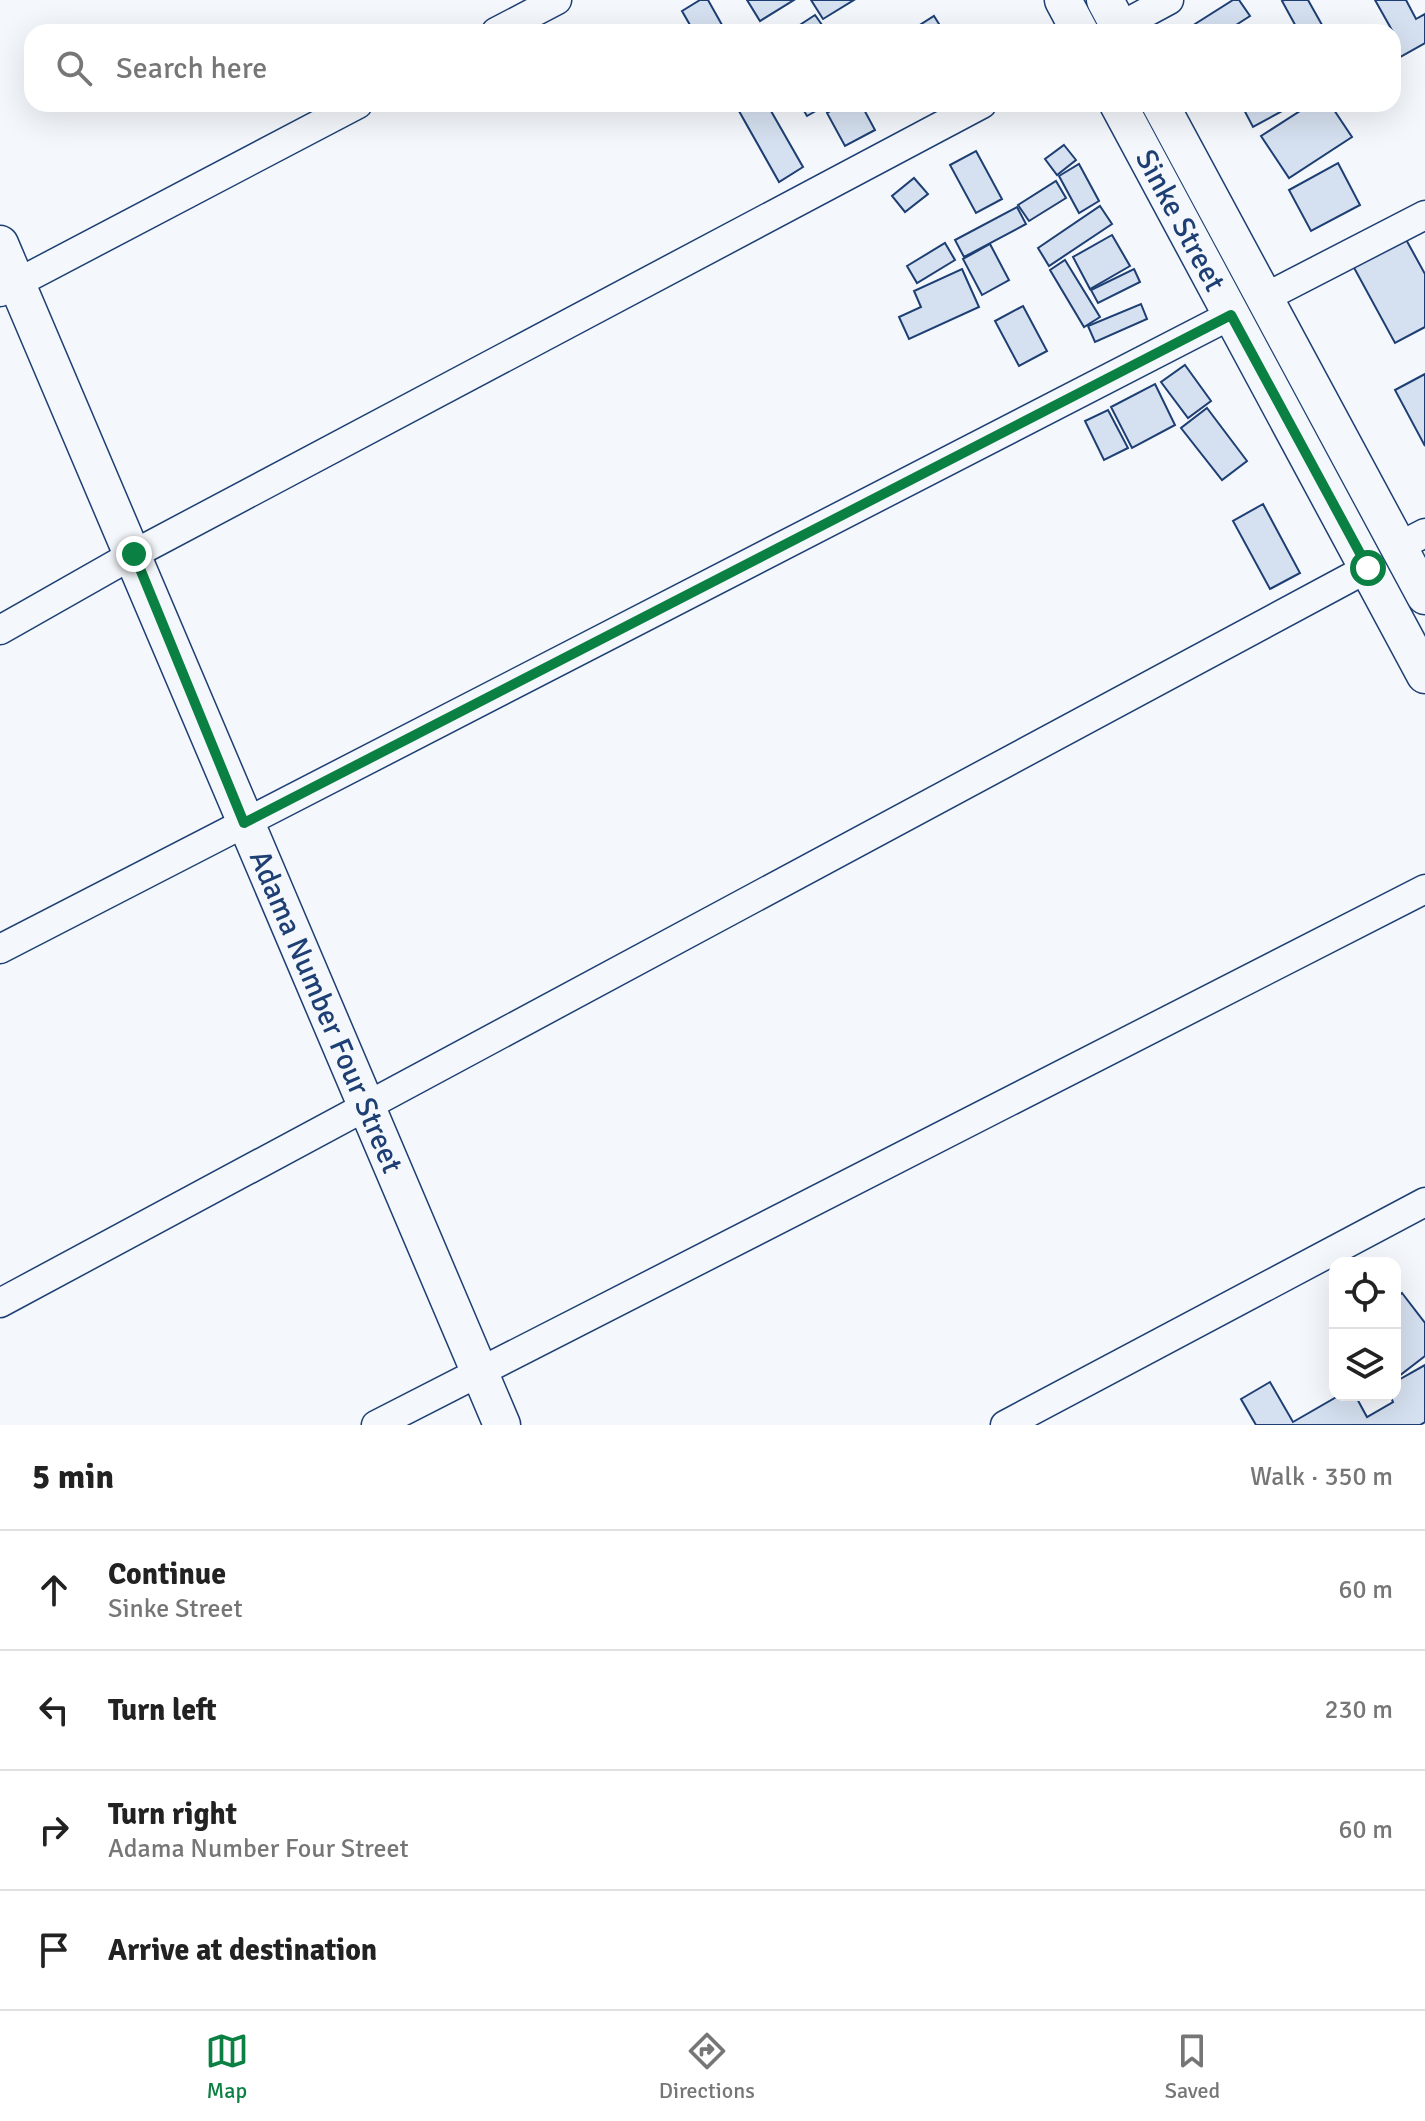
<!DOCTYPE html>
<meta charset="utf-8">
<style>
body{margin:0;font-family:Signika,sans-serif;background:#f6f6f6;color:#222}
.controls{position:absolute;right:24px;bottom:24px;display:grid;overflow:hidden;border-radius:16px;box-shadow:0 8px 32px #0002}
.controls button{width:72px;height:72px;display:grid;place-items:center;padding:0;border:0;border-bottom:2px solid #e0e0e0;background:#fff;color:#222;font:40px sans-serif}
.stop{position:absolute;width:24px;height:24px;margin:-18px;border:6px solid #0b8043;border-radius:50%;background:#fff}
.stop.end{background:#0b8043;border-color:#fff;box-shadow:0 2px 8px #0008}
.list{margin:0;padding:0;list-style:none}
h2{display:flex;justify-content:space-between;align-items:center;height:104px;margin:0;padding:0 32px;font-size:34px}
h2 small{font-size:26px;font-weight:400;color:#767676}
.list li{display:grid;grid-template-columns:52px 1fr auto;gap:24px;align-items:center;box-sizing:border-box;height:120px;padding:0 32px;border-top:2px solid #e0e0e0}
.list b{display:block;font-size:30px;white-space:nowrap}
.list p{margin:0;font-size:26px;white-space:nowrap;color:#767676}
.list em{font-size:26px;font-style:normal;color:#767676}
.icon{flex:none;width:44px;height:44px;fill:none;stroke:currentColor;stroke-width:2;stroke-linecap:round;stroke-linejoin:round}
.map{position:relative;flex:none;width:1425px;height:1425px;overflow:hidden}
.search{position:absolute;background:#fff;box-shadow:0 8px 32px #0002;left:24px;right:24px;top:24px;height:88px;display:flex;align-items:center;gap:20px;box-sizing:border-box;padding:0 28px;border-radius:24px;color:#767676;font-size:30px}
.sheet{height:584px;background:#fff}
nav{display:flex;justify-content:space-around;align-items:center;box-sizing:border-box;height:112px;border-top:2px solid #e0e0e0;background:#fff;font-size:22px;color:#767676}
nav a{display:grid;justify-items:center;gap:4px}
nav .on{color:#0b8043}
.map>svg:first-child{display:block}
</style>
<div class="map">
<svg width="1425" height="1425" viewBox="0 0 1425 1425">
<rect width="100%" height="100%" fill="#f4f7fb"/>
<g fill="#d5e0f0" stroke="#1d3f73" stroke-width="2">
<polygon points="700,0 708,0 726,32 694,32 682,11"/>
<polygon points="747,0 794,0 760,21"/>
<polygon points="811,0 854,0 823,19"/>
<polygon points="1233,0 1239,0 1250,16 1225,32 1200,32 1195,24"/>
<polygon points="1284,0 1308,0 1326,32 1299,32 1282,1"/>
<polygon points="1375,0 1406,0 1416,19 1425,14 1425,43 1393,61 1393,32"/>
<polygon points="815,15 827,32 789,32"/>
<polygon points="934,16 944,32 918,32 915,28"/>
<polygon points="735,104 767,104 803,167 779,182"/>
<polygon points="800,104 828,104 807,116"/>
<polygon points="843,104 861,104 875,130 845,146 827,113"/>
<polygon points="1241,104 1295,104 1253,127"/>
<polygon points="1311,104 1330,104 1352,137 1289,178 1261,136"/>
<polygon points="1064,145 1076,160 1057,175 1045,159"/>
<polygon points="976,151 1002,199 976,213 950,165"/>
<polygon points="1338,163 1360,205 1311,231 1289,190"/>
<polygon points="1079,164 1099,201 1079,213 1059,176"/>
<polygon points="914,178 928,194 905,212 892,196"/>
<polygon points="1056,181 1066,198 1029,221 1018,205"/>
<polygon points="1100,206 1112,224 1049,266 1038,248"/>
<polygon points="1017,207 1026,224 964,257 955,240"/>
<polygon points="1398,225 1425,274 1425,327 1395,343 1346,253"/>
<polygon points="1112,235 1130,266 1090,289 1073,257"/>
<polygon points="945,243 955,260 917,283 907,266"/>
<polygon points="990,244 1009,280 982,295 963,259"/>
<polygon points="1065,260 1100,317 1084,327 1050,270"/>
<polygon points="962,269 979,307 909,339 899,317 921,307 914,291"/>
<polygon points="1134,269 1140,282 1098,303 1091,290"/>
<polygon points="1141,304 1147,319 1095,342 1088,326"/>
<polygon points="1023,306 1047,351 1019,366 995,321"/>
<polygon points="1185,365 1211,401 1188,418 1161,382"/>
<polygon points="1425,374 1425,446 1395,390"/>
<polygon points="1155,384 1175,425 1132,448 1111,407"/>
<polygon points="1207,408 1247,461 1222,480 1181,428"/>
<polygon points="1108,410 1128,448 1104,460 1085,421"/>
<polygon points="1263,504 1300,573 1270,589 1233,521"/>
<polygon points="1402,1293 1425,1323 1425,1356 1399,1376 1395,1371 1395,1299"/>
<polygon points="1425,1365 1425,1422 1420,1425 1256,1425 1241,1399 1270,1382 1293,1422 1340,1395 1355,1395 1367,1417 1393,1402 1390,1395 1395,1395 1395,1382"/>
</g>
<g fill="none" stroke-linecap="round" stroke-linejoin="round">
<g stroke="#1d3f73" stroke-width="31">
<g id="minor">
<polyline points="1119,27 1169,0"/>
<polyline points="496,32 557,0"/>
<polyline points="0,292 358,104"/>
<polyline points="1264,298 1425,215"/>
<polyline points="1398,547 1425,533"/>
<polyline points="0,630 134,554 982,104"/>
<polyline points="0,949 1231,315"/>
<polyline points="0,1303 1368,568"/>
<polyline points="376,1425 1425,889"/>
<polyline points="1005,1425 1425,1202"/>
</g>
</g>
<g stroke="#1d3f73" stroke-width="39">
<g id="tertiary">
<polyline points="1063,0 1080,32"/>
<polyline points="1105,0 1122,32"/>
<path id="s1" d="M1118,104L1425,675"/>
<polyline points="1160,104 1425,596"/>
<path id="s2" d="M0,244L502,1425"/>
</g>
</g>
<use href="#minor" stroke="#f4f7fb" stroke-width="28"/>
<use href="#tertiary" stroke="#f4f7fb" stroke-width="36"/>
</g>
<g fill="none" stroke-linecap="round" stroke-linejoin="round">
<polyline stroke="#0b8043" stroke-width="10" points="134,554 244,823 1231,315 1368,568"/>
</g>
<g text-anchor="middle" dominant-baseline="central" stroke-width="6" stroke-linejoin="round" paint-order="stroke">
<g font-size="30" fill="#1d3f73" stroke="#f4f7fb">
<text stroke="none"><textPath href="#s1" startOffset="132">Sinke Street</textPath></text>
<text stroke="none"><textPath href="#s2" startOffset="834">Adama Number Four Street</textPath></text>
</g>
</g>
</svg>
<div class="controls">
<button><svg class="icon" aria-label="locate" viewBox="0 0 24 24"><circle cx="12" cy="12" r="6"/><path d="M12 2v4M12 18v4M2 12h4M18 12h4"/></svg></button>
<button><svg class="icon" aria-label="layers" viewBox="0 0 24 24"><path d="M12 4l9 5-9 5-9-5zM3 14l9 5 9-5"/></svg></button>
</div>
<div class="stop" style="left:1368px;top:568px"></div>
<div class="stop end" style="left:134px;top:554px"></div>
<div class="search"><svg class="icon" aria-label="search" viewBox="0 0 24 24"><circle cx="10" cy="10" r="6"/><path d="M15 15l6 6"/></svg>Search here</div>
</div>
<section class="sheet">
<h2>5 min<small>Walk · 350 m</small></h2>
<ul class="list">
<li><svg class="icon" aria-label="ahead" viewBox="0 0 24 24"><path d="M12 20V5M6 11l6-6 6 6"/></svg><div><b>Continue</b><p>Sinke Street</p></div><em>60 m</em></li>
<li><svg class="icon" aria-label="left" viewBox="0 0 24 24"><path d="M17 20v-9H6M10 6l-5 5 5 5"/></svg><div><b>Turn left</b></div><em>230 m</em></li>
<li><svg class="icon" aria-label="right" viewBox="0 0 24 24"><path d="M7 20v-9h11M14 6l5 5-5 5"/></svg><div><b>Turn right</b><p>Adama Number Four Street</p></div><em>60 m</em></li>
<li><svg class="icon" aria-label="arrive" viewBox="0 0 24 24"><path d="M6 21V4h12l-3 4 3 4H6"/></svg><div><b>Arrive at destination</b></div></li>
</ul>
</section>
<nav>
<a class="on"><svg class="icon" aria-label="map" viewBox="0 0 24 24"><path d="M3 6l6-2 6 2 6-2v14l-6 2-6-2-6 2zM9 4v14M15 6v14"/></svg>Map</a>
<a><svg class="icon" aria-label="directions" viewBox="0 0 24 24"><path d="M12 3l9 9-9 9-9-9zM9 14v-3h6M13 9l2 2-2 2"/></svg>Directions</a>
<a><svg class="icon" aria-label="saved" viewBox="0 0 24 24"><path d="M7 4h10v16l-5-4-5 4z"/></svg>Saved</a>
</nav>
